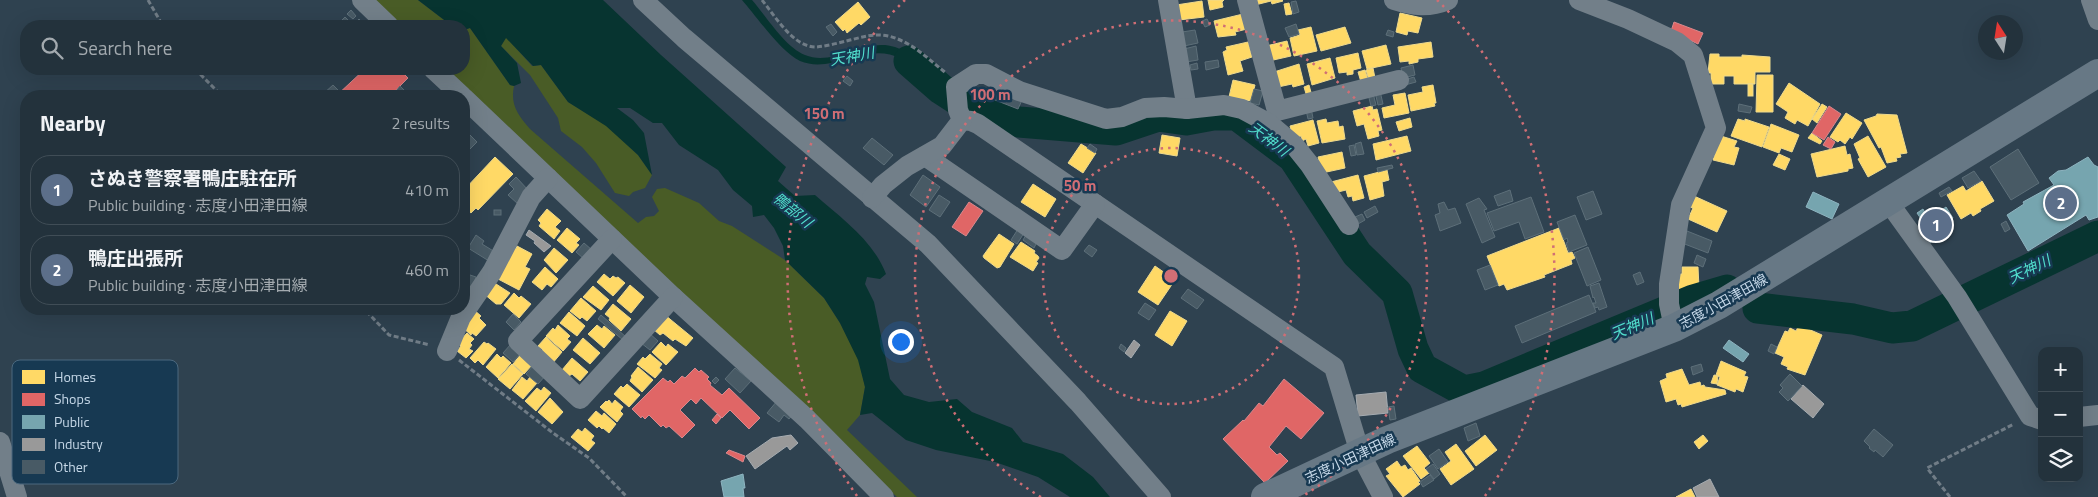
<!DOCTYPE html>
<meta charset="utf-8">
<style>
body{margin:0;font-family:"Titillium Web","Noto Sans JP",sans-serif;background:#2b3a43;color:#f1f3f6}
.controls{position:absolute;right:15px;bottom:15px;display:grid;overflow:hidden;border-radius:10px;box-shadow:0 5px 20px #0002}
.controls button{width:45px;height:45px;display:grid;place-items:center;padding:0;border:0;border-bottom:1px solid #404d56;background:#23323c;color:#f1f3f6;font:25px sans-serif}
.compass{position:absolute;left:1978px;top:15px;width:45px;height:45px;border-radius:50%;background:#23323c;box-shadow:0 5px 20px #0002;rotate:348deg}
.you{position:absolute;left:900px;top:341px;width:18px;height:18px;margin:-12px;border:4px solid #fff;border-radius:50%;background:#1a73e8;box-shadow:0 0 0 8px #1a73e833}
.badge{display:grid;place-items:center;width:32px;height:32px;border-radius:50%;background:#90b9f0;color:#fff;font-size:16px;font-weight:700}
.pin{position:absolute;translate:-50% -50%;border:2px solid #fff;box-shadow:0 1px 5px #0006}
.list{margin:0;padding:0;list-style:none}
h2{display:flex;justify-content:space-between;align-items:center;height:65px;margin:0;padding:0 20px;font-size:21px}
h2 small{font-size:16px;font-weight:400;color:#a3aaaf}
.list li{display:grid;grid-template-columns:32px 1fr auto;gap:15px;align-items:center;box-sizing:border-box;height:70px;margin:0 10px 10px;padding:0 10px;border:1px solid #404d56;border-radius:20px}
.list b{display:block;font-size:19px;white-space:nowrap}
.list p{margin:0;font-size:16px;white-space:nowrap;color:#a3aaaf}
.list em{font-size:16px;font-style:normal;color:#a3aaaf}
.icon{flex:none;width:28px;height:28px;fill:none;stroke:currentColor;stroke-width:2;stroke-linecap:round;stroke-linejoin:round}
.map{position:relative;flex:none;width:2098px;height:497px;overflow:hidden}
.search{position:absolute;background:#23323c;box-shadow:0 5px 20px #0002;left:20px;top:20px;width:450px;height:55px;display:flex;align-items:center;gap:12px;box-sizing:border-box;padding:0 18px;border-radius:20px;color:#a3aaaf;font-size:19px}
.panel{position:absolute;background:#23323c;box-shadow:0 5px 20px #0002;left:20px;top:90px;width:450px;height:225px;border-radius:20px}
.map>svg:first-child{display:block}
</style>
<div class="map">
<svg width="2098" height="497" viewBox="0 0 2098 497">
<rect width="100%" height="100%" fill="#2f4250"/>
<g fill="#495c26">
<polygon points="370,0 418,0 452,26 398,26"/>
<path d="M470,28L510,85L514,86C510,105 518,115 530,129L638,223L646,217L654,216L659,211L652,197L657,189L665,188L699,203L719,221L732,226L785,260L824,298L840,323L859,360L865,387L860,415L847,430L917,497H897L621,240L442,69H464V30Z"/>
<polygon points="506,37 532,66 541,65 568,102 606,125 638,155 652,175 645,188 633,192 629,196 615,193 596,163 582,147 561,131 558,118 530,75 501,46"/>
</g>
<g fill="#073430">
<path d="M418,0H603L661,55L786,167L778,181L795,196L815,195C841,218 873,240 886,274L880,279L867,277L865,284L874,302L890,379L904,395L929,402L957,399L972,412L1012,428L1023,442L1063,454L1093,477L1110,497H1070L1038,477L995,462L936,450L906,440L872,413L860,415L865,387L858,360L840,323L824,298L785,260L783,246L774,228L764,215L753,217L752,206L733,190L718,170L679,145L662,123H653L630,108H617L633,120L644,133L652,175L638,155L606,126L568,102L541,65L533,66L506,38L501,46L517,63L521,83L514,86L510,85L470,28L464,30V26H452Z"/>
<path d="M742,0H752C766,16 785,47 805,55C834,67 865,37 895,47C914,53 930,70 945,82L939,91C927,81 914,67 901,59C868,40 833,75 800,61C782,53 756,16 742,0Z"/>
</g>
<g fill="#ffd966" stroke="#eed98d">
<polygon points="1208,0 1224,0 1222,2 1223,7 1210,10"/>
<polygon points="1254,0 1282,0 1283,1 1272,4 1271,1 1255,5"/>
<polygon points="1202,1 1204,17 1179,20 1176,5"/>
<polygon points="858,2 870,17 861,25 859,23 847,33 845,29 843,31 835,22"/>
<polygon points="1289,3 1292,14 1286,15 1284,4"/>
<polygon points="1400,13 1422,18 1418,33 1408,31 1407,35 1396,32"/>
<polygon points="1243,14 1247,29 1235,32 1236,35 1218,37 1214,21"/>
<polygon points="1311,27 1317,51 1294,56 1290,38 1300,35 1298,30"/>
<polygon points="1345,27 1351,43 1321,51 1316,35"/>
<polygon points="1287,41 1291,56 1269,61 1266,46"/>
<polygon points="1248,42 1252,57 1240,61 1243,71 1228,75 1223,52 1227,50 1226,47"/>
<polygon points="1431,42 1433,57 1418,59 1418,62 1409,64 1409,61 1400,62 1398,47"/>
<polygon points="1386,45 1391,64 1367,69 1362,51"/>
<polygon points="1358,53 1361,68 1353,70 1353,74 1347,75 1347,72 1339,73 1336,58"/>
<polygon points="1710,54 1719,54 1719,57 1742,57 1742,55 1770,57 1770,72 1755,72 1755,84 1734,84 1734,76 1724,76 1724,84 1711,84 1711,73 1708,73"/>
<polygon points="1330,58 1335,78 1312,85 1307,64"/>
<polygon points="1299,64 1304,84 1293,87 1292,84 1278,87 1274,72"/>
<polygon points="1373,68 1375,78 1369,80 1366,70"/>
<polygon points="1365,70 1368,80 1361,82 1358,72"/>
<polygon points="1757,75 1773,75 1773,112 1756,112"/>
<polygon points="1233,80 1255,85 1251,101 1229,97"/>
<polygon points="1789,83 1820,104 1808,126 1797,120 1795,124 1785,118 1788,112 1776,104"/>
<rect x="1748" y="84" width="5" height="12"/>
<polygon points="1309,85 1312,96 1307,97 1304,87"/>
<polygon points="1433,85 1436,103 1434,103 1435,106 1411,111 1408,95 1423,92 1422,87"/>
<polygon points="1405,93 1409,113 1384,118 1382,108 1395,105 1393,95"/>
<polygon points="1822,104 1827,107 1817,123 1812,119"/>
<polygon points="1372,106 1373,110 1377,109 1382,130 1378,131 1379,136 1368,139 1364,124 1357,126 1353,111"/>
<polygon points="1846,113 1862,123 1852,139 1850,137 1845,144 1840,140 1838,142 1830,137"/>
<polygon points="1877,114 1897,115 1907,153 1900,154 1901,157 1896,158 1897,161 1887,163 1881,147 1879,148 1864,120 1876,116"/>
<polygon points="1410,118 1412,127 1399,131 1396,122"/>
<polygon points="1326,119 1327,123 1338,121 1339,127 1343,126 1345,139 1322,143 1317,121"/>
<polygon points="1738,119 1745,121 1745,119 1769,127 1762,147 1731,136"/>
<polygon points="1313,120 1319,143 1308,146 1306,139 1302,141 1301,136 1293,138 1290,126"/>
<polygon points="1771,124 1799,135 1792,152 1781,148 1779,153 1763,147"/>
<polygon points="1812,133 1822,141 1820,144 1808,138"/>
<polygon points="1162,135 1180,138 1177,156 1159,153"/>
<polygon points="1407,136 1411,151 1376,160 1373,144"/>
<polygon points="1721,136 1737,141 1734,147 1739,148 1734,165 1713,160"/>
<polygon points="1868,136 1886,167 1868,177 1858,159 1860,158 1854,144"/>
<polygon points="1081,144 1096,153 1083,173 1068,163"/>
<polygon points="1845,146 1847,155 1850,154 1853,168 1848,169 1848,171 1817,177 1811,154"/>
<polygon points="1342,152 1345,168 1322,173 1318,157"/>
<polygon points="1779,154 1790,159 1785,170 1773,165"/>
<polygon points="495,157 513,174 478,210 476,208 471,213 465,208 464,210 464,190"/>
<polygon points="1387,170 1389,180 1382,182 1384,196 1370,200 1364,176"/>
<polygon points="1358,175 1364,198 1353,201 1352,196 1348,197 1346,190 1334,193 1331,182"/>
<polygon points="1982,181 1994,201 1980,209 1981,211 1973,216 1971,213 1961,219 1947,195 1963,186 1966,191"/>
<polygon points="1033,184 1056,199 1045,217 1021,202"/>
<polygon points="1694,196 1727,211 1717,232 1688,219 1693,208 1689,207"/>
<polygon points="547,209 561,221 555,227 560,231 554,239 539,226 541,223 538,220"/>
<polygon points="567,228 580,239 576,243 579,245 572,253 557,240"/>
<polygon points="1559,228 1568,253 1572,252 1575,258 1571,260 1572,264 1544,275 1545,277 1507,290 1504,284 1499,286 1487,256"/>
<polygon points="999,234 1014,244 1000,267 997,268 984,258 983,256"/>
<polygon points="1021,242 1035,251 1034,253 1038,256 1039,258 1036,262 1038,263 1033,271 1010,257"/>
<polygon points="512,246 516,249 517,246 532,254 525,267 530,269 519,290 498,279"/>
<polygon points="554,248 568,260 556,273 544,260"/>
<polygon points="1155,266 1175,280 1158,305 1138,292"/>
<polygon points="545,267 558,279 551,287 547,284 542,290 532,282"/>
<polygon points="1682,267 1698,267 1699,288 1690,288 1691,291 1686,292 1686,293 1676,294 1680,274 1682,274"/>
<polygon points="604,274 610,279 613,276 616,278 618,277 625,283 613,296 597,282"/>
<polygon points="493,282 510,293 501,304 496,304 483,293"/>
<polygon points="630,285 644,297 631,313 617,301"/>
<polygon points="593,286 609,300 601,310 583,297"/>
<polygon points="514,293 519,298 521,296 531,304 519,318 504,305"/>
<polygon points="581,298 596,311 587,321 582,317 580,319 570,311"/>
<polygon points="613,304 631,319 621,331 609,320 610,318 605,314"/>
<polygon points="473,309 481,316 479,318 486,325 476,336 472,333 471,335 461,326"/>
<polygon points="1170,311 1187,321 1172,346 1155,335"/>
<polygon points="569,312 585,326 577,336 560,323"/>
<polygon points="665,315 693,338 686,346 675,339 673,341 663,333 660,335 653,329"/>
<polygon points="558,325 570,336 567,339 571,342 563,351 546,336 553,328 555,330"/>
<polygon points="597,325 602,329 604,326 615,335 604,348 588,334"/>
<polygon points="1799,325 1822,335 1805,375 1787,369 1788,367 1781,364 1784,357 1775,353 1785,331 1788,332 1790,328 1796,331"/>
<polygon points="467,333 474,339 470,343 472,345 469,349 473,351 466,358 457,351 461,346 458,343"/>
<polygon points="546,337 562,352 552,364 540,354 543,350 538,346"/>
<polygon points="583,338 600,353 590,364 573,350"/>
<polygon points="484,342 487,344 488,343 496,349 483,365 478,360 475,363 470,358"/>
<polygon points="661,342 666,347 668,344 678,352 666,365 652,352"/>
<polygon points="497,354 501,358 503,356 511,363 498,378 486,367"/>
<polygon points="521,354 533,364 524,374 513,364"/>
<polygon points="650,354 662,364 659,368 662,370 655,378 637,364 643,357 645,359"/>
<polygon points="572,358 588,372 580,381 572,374 569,376 562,370"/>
<polygon points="1721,361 1746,372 1744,376 1748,377 1743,392 1736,389 1735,392 1717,385 1720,377 1716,375"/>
<polygon points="512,364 523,374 510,389 498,379"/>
<polygon points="638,367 653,380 642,392 630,381 632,377 631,376"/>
<polygon points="1682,369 1689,385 1700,382 1701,386 1704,385 1705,387 1725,390 1726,394 1682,407 1681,404 1678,405 1676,399 1666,402 1660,381 1667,378 1666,374"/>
<polygon points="1714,375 1718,376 1717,384 1711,383"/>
<polygon points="522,377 527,381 530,377 537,383 523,399 512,390"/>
<polygon points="627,384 640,395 629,407 614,394 621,386 623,388"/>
<polygon points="544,387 551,393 536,411 525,401 537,388 541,391"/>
<polygon points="550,398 563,412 552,424 538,412"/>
<polygon points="609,400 612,404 615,400 623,407 620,411 623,414 617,422 600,407 606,401 607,402"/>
<polygon points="596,411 602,416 604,413 616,424 609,433 603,428 602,429 599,426 597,428 588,420"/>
<polygon points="585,428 594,436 591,440 595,443 588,451 571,437 578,429 582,432"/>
<polygon points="1485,435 1497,450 1476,466 1465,451"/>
<polygon points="1703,435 1708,441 1699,449 1694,442"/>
<polygon points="1456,444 1474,469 1451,485 1440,469 1451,461 1445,452"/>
<polygon points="1417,446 1430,463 1424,468 1429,473 1421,479 1403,456"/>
<polygon points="1397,461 1401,467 1405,465 1408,470 1411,468 1420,481 1418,482 1420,484 1403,497 1386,476 1390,474 1386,469"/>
<polygon points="1691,489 1695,497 1676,497"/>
</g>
<g fill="#e06666" stroke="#d8888d">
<polygon points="1674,22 1703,33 1698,44 1671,31"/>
<polygon points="365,69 399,69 408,78 390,96 336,96"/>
<polygon points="1829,106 1841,114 1824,140 1812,133"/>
<polygon points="1828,137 1835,142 1831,149 1823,145"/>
<polygon points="969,202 983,211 966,236 952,227"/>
<polygon points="695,368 699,372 701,370 709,377 707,379 711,383 710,385 722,395 729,388 760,418 749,429 730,410 722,418 701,398 696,404 691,399 680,410 695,425 682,438 669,426 666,428 663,425 661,427 649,415 645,419 642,416 641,418 632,409 663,378 668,382 670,380 674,384 682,376 685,378"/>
<polygon points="1284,379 1324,413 1301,439 1286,426 1269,447 1277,455 1280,453 1288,461 1265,483 1223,439 1243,420 1244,421 1259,403 1263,406"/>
<polygon points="717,414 721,418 716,424 712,420"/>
<polygon points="729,450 745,456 743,462 726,453"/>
</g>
<g fill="#76a5af" stroke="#8eb4c0">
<polygon points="2088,157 2094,165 2098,167 2098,217 2089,220 2086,215 2028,251 2007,215 2024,204 2023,202 2054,185 2049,178 2058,171 2066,170"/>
<polygon points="1813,192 1839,204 1832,219 1806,207"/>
<polygon points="1946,207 1953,218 1947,222 1951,227 1930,243 1921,228 1923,227 1922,223"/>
<polygon points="1923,209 1927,216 1921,219 1917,213"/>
<polygon points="1729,340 1749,354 1743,362 1723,348"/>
<polygon points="743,474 745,488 743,488 744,497 724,497 721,481"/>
</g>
<g fill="#999" stroke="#a6acb1">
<polygon points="529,230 551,246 544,252 534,243 535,241 526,235"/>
<polygon points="1134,340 1140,345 1131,358 1125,353"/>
<polygon points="1803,385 1824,404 1813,418 1791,399"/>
<polygon points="1386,392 1388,413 1358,416 1356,395"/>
<polygon points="791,435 798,443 790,450 787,446 755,469 746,456 772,438"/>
<polygon points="1710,479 1719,497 1697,497 1693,488"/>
</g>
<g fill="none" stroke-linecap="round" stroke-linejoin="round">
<g stroke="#073430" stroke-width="31">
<polyline points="909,61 941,89 975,111 1019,122 1116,130 1158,116 1186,120 1213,115 1237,115 1293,157 1357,254 1397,293 1413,349 1422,368 1464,391 1484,387 1693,300 1727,290"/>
<polyline points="1758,308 1853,319 1892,328 1912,326 2098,236"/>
</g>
</g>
<g fill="#485a65" stroke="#5d6f79">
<polygon points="1296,1 1299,12 1293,14 1291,2"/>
<polygon points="351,10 356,16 353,19 347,14"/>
<polygon points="345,17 354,26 340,26 338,24"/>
<polygon points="359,19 364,24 362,26 356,22"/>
<polygon points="1207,19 1210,25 1205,27 1202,21"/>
<polygon points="831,24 837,32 833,36 826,27"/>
<polygon points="1296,24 1299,34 1289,37 1285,28"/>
<polygon points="1195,30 1198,43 1184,46 1182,32"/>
<polygon points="1388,30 1394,32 1393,37 1386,35"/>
<polygon points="1196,46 1198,60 1186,62 1184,49"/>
<polygon points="1218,60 1219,67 1206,70 1205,62"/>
<polygon points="1197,63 1198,69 1191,70 1190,65"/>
<polygon points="1413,65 1415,75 1403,78 1401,68"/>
<polygon points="847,76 853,81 850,86 843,81"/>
<polygon points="1414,77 1416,82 1405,85 1404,80"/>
<polygon points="333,85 340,92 336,96 326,96 323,94"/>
<polygon points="400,86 406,92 402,96 392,96"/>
<polygon points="1254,89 1263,91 1259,105 1250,103"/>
<polygon points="999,90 1022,100 1018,109 995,100"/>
<polygon points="1380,91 1383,104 1378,105 1375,92"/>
<polygon points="1373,93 1376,105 1371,106 1368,94"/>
<polygon points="1739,104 1752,107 1750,113 1738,111"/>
<polygon points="1311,108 1313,118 1308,119 1306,110"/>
<polygon points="464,129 477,142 464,155"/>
<polygon points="872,138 893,155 884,165 863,148"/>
<polygon points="1361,142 1364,154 1357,155 1355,144"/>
<polygon points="1090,144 1097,149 1095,153 1087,148"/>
<polygon points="1354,145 1356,155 1351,156 1349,146"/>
<polygon points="2018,149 2039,183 2011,200 1990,167"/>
<polygon points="1392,165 1393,168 1378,172 1377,168"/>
<polygon points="1974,171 1981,181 1968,188 1962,178"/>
<polygon points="923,175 940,187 926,207 910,195"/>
<polygon points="516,177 529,191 518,204 508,195 514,189 509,184"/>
<polygon points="1949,187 1952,191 1941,197 1939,193"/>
<polygon points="1510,190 1513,201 1498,206 1494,196"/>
<polygon points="1593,191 1602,214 1586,220 1577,197"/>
<polygon points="939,195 950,202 940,217 929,210"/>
<polygon points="1531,197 1544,232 1525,239 1519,222 1494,231 1487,213"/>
<polygon points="1479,198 1487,209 1484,210 1495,237 1482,243 1466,204"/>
<polygon points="1444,202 1448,210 1455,208 1461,223 1440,231 1435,215 1440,213 1438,204"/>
<polygon points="1375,206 1378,212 1367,218 1364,212"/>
<rect x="494" y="210" width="7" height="5"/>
<polygon points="1362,214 1365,220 1358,224 1355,217"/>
<polygon points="1575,215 1587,245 1569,252 1566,243 1568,242 1567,238 1564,240 1557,222"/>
<polygon points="2006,221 2010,229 2005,232 2001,224"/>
<polygon points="1018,229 1024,233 1017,244 1011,240"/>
<polygon points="1687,231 1712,241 1708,253 1682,243"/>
<polygon points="476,235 484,241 482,244 495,252 489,261 468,248"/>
<polygon points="1026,235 1037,242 1034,248 1023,240"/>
<polygon points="584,243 592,250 584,259 576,252"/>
<polygon points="1089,245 1097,250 1092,257 1084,251"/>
<polygon points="1588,247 1601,280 1587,286 1574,253"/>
<polygon points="1697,255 1706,259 1703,267 1694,263"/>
<polygon points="1490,265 1498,285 1485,290 1477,270"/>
<polygon points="1640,272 1644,282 1637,285 1633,275"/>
<polygon points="464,273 476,277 471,291 464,288"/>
<polygon points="1599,283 1607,307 1599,310 1598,307 1595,308 1593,303 1596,303 1594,297 1593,298 1590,286"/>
<polygon points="1188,289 1204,300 1197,309 1181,298"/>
<polygon points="1589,295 1596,312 1522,343 1515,326"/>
<polygon points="1145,303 1156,310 1149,320 1138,313"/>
<polygon points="513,314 521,322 514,330 506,322"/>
<polygon points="601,315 626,337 623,340 598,319"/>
<polygon points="649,333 658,341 650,350 641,343"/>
<polygon points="511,344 521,353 513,362 503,353"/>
<polygon points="1121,344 1126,348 1124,352 1119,348"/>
<polygon points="1771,344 1777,347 1774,354 1768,351"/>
<polygon points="1701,364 1703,371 1693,375 1691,367"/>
<polygon points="534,365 546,375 538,384 526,374"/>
<polygon points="735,368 751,381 740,393 725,379"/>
<polygon points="1790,374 1802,386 1788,401 1779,392 1783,388 1780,385"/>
<polygon points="716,377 719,380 715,384 712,381"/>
<polygon points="777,401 793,414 789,419 784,415 779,422 767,413"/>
<polygon points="1394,406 1396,419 1390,420 1388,407"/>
<polygon points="1476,423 1480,436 1468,441 1464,428"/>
<polygon points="1874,429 1893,445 1883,457 1875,450 1874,452 1869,448 1870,447 1864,441"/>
<polygon points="1439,449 1448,462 1438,469 1429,456"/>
<polygon points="1433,464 1440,474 1434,479 1426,469"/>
<polygon points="1430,475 1434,480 1423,487 1420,482"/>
</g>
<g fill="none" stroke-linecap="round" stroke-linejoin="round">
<g stroke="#707c86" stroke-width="3" stroke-dasharray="5 2.5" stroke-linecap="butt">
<polyline points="148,0 163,26"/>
<path d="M762,0C775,16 793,47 816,47C827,46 839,43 850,40C863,37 875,33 888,36C911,41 928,59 946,73"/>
<polyline points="195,69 222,96"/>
<polyline points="359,309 369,314 389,335 430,345"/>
<polyline points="459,360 553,433 589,458 627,497"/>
<polyline points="1950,497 1927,468 2014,424"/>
</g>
<g stroke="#727f89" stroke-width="20">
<polyline points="362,0 389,26"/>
<polyline points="643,0 684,38 928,244 1078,402 1161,497"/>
<polyline points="1168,0 1187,109"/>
<polyline points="1247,0 1277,111 1399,80"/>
<path d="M1394,0C1413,6 1429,8 1448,0"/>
<polyline points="1579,0 1628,19 1677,42 1693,55 1716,128 1681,205 1669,284 1669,304 1674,328"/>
<polyline points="2091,0 2098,20"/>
<polyline points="433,69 462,96"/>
<polyline points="464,98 673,297 807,419 884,497"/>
<polyline points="962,120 971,121 978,124 1334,367 1360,453 1383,497"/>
<polyline points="925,156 1062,250 1095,204"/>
<polyline points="872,198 883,185 907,166 942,146 962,120 958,110 956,87 976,74 986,74 1019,91 1106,119 1122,117 1145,108 1164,107 1187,109 1224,105 1242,109 1268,123 1294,145 1310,165 1349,225"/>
<polyline points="1889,203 1957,297 2030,416 2042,420"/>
<polyline points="612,239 518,341 580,399 673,297"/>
<polyline points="447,351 461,317 492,272 531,197 548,178"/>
<polyline points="2079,417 2098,415"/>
<polyline points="0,442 17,497"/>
</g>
<polyline stroke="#677885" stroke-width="28" points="1265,497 1387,440 1674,328 1719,305 2098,73"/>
</g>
<g fill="none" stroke="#d06e75" stroke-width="2.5" stroke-dasharray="2.5 5">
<circle cx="1171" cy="276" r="128"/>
<path d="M1041 497A256 256 0 1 1 1301 497"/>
<path d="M857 496A383 383 0 0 1 905 0M1437 0A383 383 0 0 1 1485 496"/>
</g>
<g text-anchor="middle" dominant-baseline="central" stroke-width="5" stroke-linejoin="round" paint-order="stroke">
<g font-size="14" fill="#c6d8e8" stroke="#173952">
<text transform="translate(1723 301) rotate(-29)">志度小田津田線</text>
<text transform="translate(1350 458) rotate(-25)">志度小田津田線</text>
</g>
<g font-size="15" font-style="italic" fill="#51decd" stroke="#173952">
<text transform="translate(852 56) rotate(-10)">天神川</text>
<text transform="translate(1269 139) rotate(37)">天神川</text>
<text transform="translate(793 210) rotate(39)">鴨部川</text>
<text transform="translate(2029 269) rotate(-26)">天神川</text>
<text transform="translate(1632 326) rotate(-23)">天神川</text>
</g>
</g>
<rect x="12" y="360" width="166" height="124" rx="8" fill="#173952" stroke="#4c697f" stroke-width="1"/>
<rect x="22" y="370" width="23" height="14" fill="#ffd966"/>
<rect x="22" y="393" width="23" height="13" fill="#e06666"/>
<rect x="22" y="415" width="23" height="14" fill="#76a5af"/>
<rect x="22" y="438" width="23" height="13" fill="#999"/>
<rect x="22" y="460" width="23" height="14" fill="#485a65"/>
<g font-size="14" fill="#c6d8e8">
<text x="54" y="382">Homes</text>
<text x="54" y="404">Shops</text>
<text x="54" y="427">Public</text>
<text x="54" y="449">Industry</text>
<text x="54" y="472">Other</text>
</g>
<circle cx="1171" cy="276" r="8" fill="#d06e75" stroke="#173952" stroke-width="2.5"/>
<g font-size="15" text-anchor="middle" font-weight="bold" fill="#d06e75" stroke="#173952" stroke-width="5" stroke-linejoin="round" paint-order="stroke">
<text x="990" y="100">100 m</text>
<text x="824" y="119">150 m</text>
<text x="1080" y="191">50 m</text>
</g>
</svg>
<div class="controls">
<button>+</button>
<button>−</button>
<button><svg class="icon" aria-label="layers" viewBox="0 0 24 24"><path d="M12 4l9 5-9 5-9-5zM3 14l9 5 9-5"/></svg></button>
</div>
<svg class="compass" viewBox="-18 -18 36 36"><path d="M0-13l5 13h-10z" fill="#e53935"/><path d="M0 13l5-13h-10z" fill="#a3aaaf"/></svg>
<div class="you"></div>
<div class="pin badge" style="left:1936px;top:225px;background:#5c6f8a">1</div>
<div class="pin badge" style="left:2061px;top:203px;background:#5c6f8a">2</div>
<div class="search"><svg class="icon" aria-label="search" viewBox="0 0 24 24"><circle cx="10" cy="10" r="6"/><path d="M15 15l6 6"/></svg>Search here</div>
<section class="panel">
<h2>Nearby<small>2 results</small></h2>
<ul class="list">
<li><span class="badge" style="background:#5c6f8a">1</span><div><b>さぬき警察署鴨庄駐在所</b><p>Public building · 志度小田津田線</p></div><em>410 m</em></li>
<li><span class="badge" style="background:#5c6f8a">2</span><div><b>鴨庄出張所</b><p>Public building · 志度小田津田線</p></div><em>460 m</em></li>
</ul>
</section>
</div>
